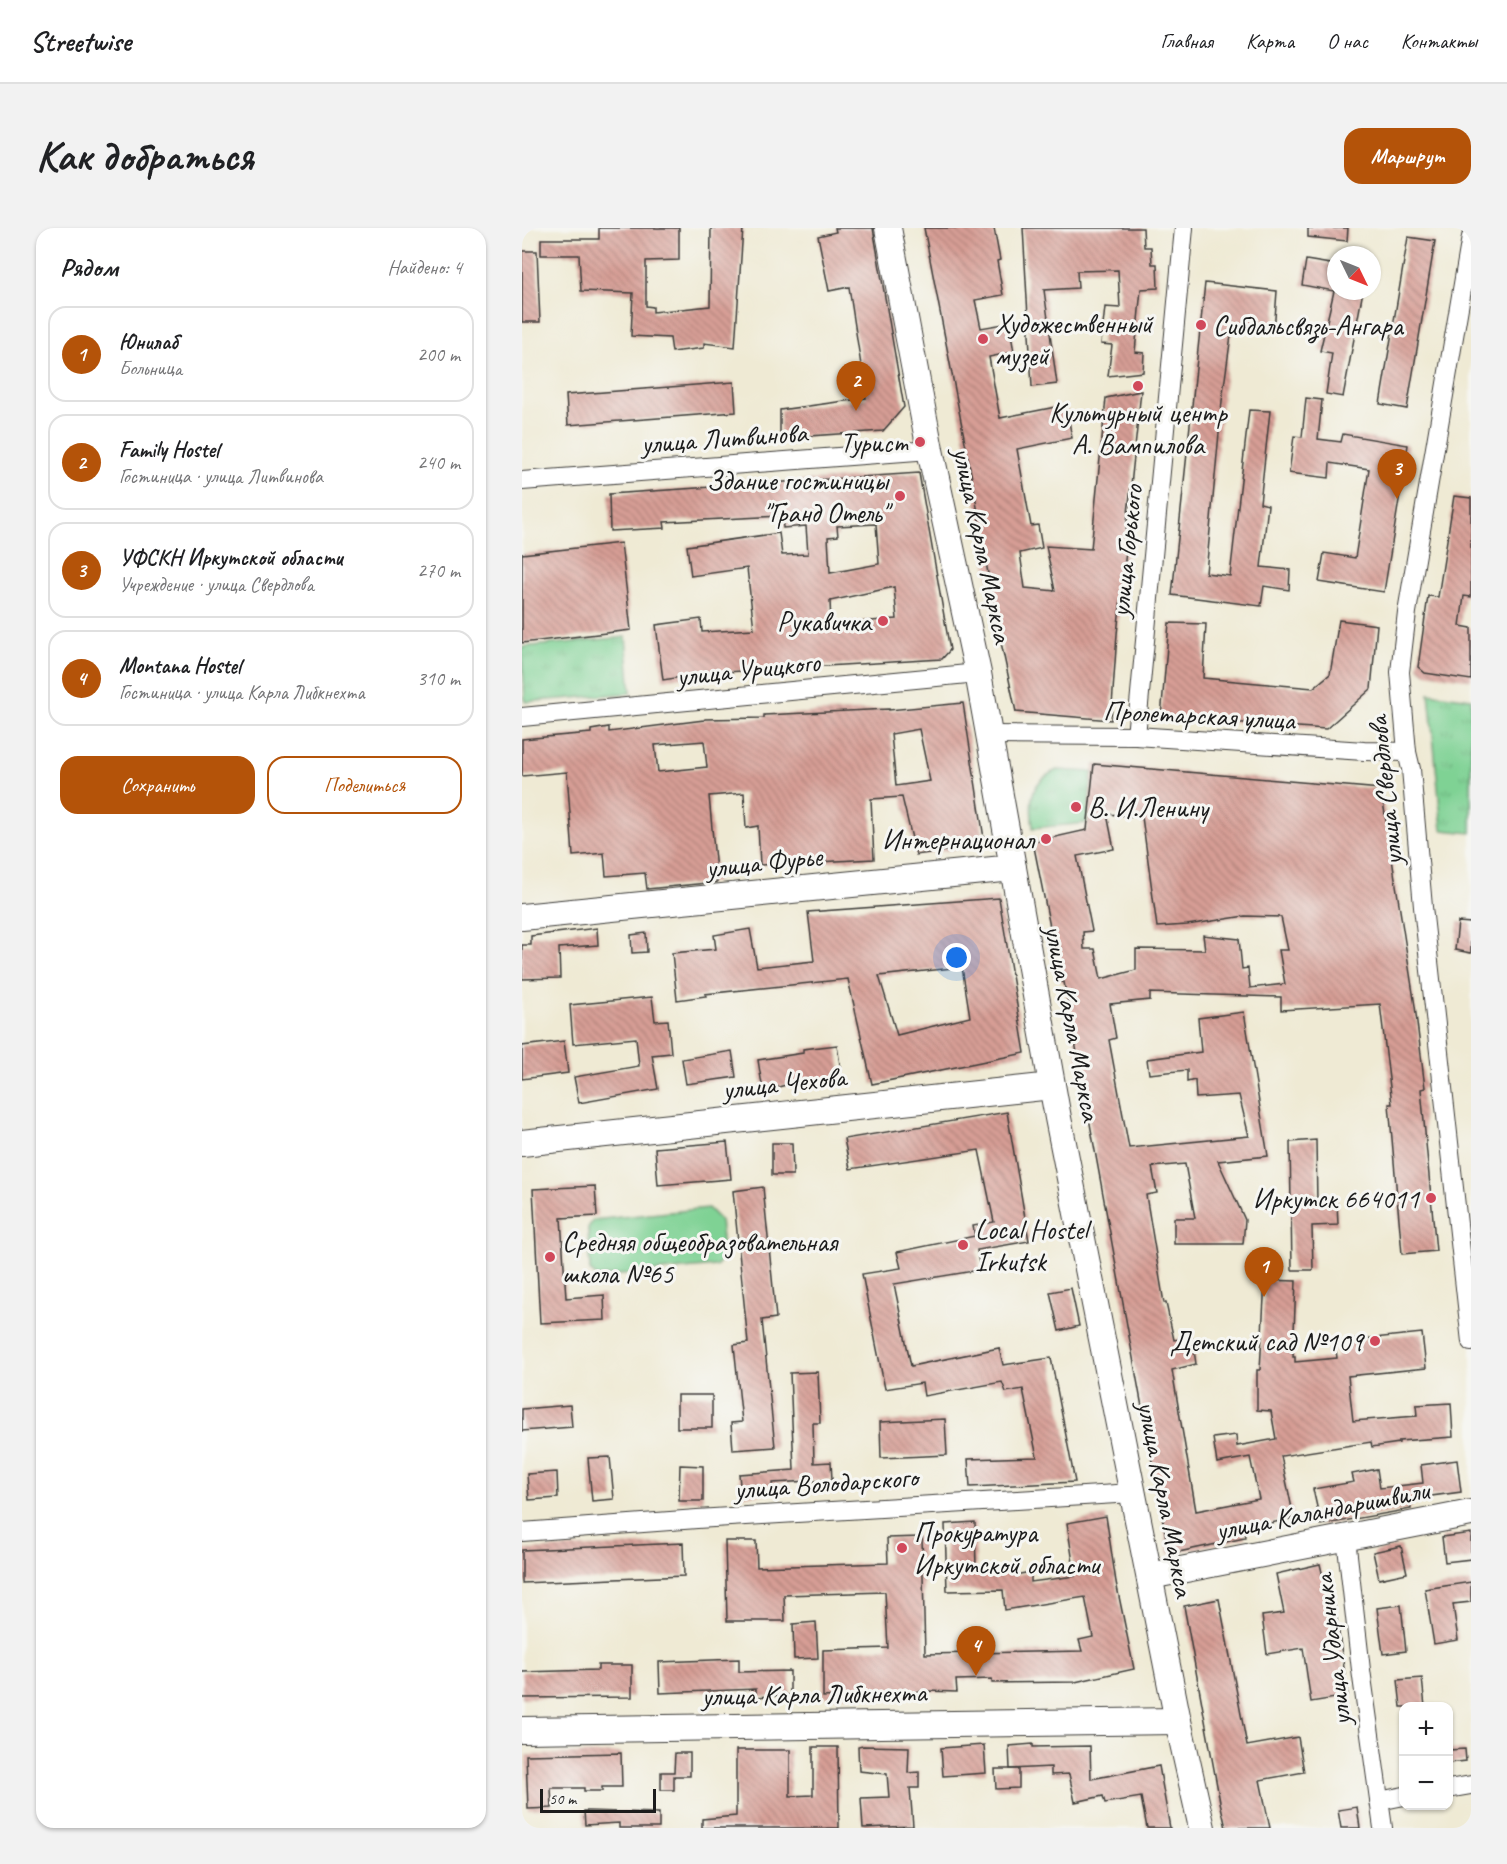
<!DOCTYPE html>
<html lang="ru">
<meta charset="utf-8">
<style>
body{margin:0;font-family:Caveat,sans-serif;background:#f2f2f2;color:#202124}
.controls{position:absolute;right:18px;bottom:18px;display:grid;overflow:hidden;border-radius:12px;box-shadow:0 2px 4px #0004}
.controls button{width:54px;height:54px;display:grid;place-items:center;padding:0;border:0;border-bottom:2px solid #e0e0e0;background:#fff;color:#202124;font:30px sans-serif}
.compass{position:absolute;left:805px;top:18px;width:54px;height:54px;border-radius:50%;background:#fff;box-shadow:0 2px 4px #0004;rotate:133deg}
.scale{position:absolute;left:18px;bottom:15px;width:116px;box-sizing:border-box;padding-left:6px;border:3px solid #1c1c1c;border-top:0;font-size:16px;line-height:21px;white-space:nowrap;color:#1c1c1c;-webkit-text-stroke:4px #f6f6f2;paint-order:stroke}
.you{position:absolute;left:435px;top:730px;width:21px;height:21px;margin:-15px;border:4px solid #fff;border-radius:50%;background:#1a73e8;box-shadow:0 0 0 9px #1a73e833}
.badge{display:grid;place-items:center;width:39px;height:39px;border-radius:50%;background:#b45309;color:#fff;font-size:20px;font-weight:700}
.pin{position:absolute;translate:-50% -50px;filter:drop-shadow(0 2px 3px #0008)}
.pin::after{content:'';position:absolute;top:32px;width:21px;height:18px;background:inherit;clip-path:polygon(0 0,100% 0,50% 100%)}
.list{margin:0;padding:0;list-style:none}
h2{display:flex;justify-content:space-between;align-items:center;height:78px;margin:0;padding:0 24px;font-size:26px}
h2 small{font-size:20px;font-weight:400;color:#757577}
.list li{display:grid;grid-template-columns:39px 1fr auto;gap:18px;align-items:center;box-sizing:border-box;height:96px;margin:0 12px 12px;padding:0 12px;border:2px solid #e0e0e0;border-radius:18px}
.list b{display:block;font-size:22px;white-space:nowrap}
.list p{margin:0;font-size:20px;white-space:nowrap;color:#757577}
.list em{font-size:20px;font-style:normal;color:#757577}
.actions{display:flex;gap:12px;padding:18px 24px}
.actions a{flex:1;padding:14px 0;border:2px solid #b45309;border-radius:18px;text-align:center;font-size:21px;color:#b45309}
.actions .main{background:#b45309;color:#fff}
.map{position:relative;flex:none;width:949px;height:1600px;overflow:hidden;border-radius:18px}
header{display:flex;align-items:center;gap:36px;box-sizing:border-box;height:84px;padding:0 30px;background:#fff;border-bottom:2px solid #e0e0e0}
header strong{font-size:28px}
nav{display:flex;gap:33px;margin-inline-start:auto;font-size:21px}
.intro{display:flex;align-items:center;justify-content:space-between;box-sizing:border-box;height:144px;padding:0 36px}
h1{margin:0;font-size:42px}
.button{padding:15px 27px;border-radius:18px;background:#b45309;color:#fff;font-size:21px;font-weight:700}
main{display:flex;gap:36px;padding:0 36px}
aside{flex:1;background:#fff;border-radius:18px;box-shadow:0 2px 4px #0004}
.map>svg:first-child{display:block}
</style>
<header>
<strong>Streetwise</strong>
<nav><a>Главная</a><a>Карта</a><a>О нас</a><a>Контакты</a></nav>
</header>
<div class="intro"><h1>Как добраться</h1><a class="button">Маршрут</a></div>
<main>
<aside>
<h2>Рядом<small>Найдено: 4</small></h2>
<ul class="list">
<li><span class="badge">1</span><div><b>Юнилаб</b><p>Больница</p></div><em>200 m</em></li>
<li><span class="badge">2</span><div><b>Family Hostel</b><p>Гостиница · улица Литвинова</p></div><em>240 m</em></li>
<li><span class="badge">3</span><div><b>УФСКН Иркутской области</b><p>Учреждение · улица Свердлова</p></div><em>270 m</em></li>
<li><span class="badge">4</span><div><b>Montana Hostel</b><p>Гостиница · улица Карла Либкнехта</p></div><em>310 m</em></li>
</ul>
<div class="actions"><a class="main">Сохранить</a><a>Поделиться</a></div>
</aside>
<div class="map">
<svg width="949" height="1600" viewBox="0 0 949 1600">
<defs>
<pattern id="grass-tufts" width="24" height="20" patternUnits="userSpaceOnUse" patternTransform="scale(1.5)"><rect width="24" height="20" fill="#7fd294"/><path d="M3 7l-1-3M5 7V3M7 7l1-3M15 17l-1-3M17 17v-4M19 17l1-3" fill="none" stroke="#6db47f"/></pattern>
<pattern id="building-back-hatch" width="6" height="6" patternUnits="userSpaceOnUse" patternTransform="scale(1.5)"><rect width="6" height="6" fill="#d79e95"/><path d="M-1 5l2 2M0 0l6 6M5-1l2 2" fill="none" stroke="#ae8079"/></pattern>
</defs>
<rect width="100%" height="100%" fill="#f6f6f2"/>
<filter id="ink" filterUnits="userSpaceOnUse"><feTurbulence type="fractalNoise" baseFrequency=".0167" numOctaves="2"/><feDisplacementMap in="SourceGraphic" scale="12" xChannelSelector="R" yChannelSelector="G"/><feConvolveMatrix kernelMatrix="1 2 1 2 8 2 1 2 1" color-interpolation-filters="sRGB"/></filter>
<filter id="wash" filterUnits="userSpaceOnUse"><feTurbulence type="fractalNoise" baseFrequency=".008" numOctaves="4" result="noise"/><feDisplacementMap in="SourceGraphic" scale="24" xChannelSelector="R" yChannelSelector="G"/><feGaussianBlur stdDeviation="1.35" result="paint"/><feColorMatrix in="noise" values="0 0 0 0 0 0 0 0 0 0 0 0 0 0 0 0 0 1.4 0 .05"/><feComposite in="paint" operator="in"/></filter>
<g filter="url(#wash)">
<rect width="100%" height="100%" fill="#efead4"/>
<g fill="url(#grass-tufts)" stroke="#4e7758" stroke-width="1.5">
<polygon points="104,409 109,465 3,474 0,419"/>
<polygon points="907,465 949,471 949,605 920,602"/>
<path d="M535,542L570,544L565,595L511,600C508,573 506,555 535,542Z"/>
</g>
<polygon fill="#7fd294" stroke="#4e7758" stroke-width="1.5" points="186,980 198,992 202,1030 194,1038 75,1049 68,1043 66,1000 71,992"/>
<g id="blocks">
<g fill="url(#building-back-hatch)" fill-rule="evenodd">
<polygon points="77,0 157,0 157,32 124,33 124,78 131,79 131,84 188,78 189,0 221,0 213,119 182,115 182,120 150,124 148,110 109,108 111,65 59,63 57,27 19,27 19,11 77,11"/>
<polygon points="313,0 351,0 382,179 361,203 258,210 258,182 344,170 327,59 307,63 296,8 314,4"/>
<polygon points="402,0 472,0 478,32 475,33 481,67 453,72 459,100 487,95 492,124 467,129 478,190 544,177 550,210 495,221 509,298 516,297 520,320 498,325 503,360 533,363 524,318 569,321 584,170 619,163 602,323 604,323 595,406 589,492 494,484 472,382 452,261"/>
<polygon points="501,0 621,0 622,19 629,19 630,36 635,36 636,60 619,61 613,124 622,125 621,144 586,148 590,117 579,116 583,79 598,80 596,42 555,43 556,60 522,62 535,156 510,159"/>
<polygon points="786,0 826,0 825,13 786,9"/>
<polygon points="886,9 913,13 885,181 858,176"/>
<polygon points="0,23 15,23 18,94 0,94"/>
<polygon points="784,32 814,37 814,63 841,63 821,169 804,166 810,125 798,123 812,63 780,57"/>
<polygon points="683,55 755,63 752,104 710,100 700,173 684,345 708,348 727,182 748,183 738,275 746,277 739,339 768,342 767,362 742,358 739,378 650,367"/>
<polygon points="212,154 214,184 46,197 44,167"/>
<polygon points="784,170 800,172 796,211 819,214 821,206 886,217 862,364 797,354 802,325 833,330 847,241 808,235 807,250 767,245 772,208 780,209"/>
<path d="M397,245L428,422L420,431L186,445L141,452L134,397L179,391L180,404L232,401L225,340L169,348L165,318L257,305L260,327L286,326L284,298L261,300L260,288L142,294L143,300L88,303L87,266ZM354,296L357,336L308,345L306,309L316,308L315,298ZM372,359L375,391L309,396L308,373Z"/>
<polygon points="932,268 949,270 949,369 942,368 938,398 949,400 949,452 903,445 896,439 906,368 916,369"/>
<polygon points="99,315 109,402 0,415 0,326"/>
<polygon points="817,392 855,397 849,461 804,501 639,489 647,395 684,396 681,450 791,460 808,446"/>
<path d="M441,475L463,617L394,627L380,569L349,571L352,631L238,637L236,598L224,600L222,565L187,568L195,654L125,661L123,645L84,648L82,625L51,628L45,544L0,548V511L69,505V502L87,499V504L182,492L183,491L242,490V487L367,481V482ZM397,501L408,553L374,558L369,506ZM182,513L185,539L136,544L133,517Z"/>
<path d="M572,536L859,561L893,778L903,860L899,861L914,1023L880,1026L867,876H870L858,776L759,782V769L628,765V772L588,776L594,810L587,812L607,920L727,908L717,867L674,870L673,852L665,854V842L627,846L625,831L679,824L676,790L722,784L746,928L696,933L723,992L721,1016H652V990H673L663,936L630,939L635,965L624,967L642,1075H644L652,1112L670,1109L674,1136L650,1142L674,1283L737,1271L728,1229L695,1235L691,1210L714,1207L715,1218L754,1211L749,1183L735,1182V1142H738L743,1052L774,1053L771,1129H773V1134L815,1130L813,1114L900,1105L904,1140L826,1148L831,1193L895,1188L894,1177L929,1175L931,1209L877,1213V1215L850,1219L849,1214L759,1228L772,1290L722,1301L723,1310L647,1326L542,754H539L511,614L565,602ZM585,586L620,589L635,699L665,697L723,688L759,689L766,722H757L763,756L728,760L726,740L720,741L717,711L681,707L683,722L614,721V742L579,751L573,721H562L561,704L570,703L555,628L592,621Z"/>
<path d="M477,670L503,825L350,856L326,751L183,766L184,768L155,772L150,725L194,721L192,707L228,701L235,739L292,733L286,684ZM440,739L448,789L375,807L357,748Z"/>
<polygon points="936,694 949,695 949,725 933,722"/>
<polygon points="75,700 76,717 37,720 38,750 0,751 0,717 9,717 9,708"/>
<polygon points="124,705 125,724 110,725 109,707"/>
<polygon points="130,769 133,793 146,792 149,825 130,827 136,861 57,875 52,849 117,838 114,810 51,816 48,777"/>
<polygon points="42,813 46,845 0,851 0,818"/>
<polygon points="315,817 320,850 264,857 241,863 236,832 281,825 281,821"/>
<polygon points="210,823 214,849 164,856 160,831"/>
<polygon points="485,884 507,1013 455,1022 458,1042 372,1056 389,1138 477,1120 481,1137 529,1130 553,1254 448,1259 446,1231 515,1229 501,1161 484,1164 480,1154 402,1168 400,1155 363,1161 340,1046 379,1040 375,1024 453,1008 451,998 472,994 457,922 328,941 322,911"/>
<polygon points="794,912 795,976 815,975 816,997 790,998 791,1042 770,1042 768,914"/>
<polygon points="205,914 209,951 136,957 133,920"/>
<polygon points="250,915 270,915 271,947 250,947"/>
<polygon points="73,958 75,988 39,990 44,1070 82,1067 83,1092 18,1095 11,961"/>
<polygon points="241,959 254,1090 240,1092 253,1219 211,1222 209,1195 220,1194 212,1117 226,1115 211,963"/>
<polygon points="549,1060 557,1098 537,1103 528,1064"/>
<polygon points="296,1144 298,1195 291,1195 292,1235 309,1234 310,1252 250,1255 251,1265 219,1268 217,1246 272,1242 268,1145"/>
<rect x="155" y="1167" width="35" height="33"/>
<polygon points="48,1177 50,1199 0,1203 0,1181"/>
<polygon points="423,1191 425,1227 359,1230 358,1194"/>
<polygon points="88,1229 92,1271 70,1273 66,1230"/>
<polygon points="935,1232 939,1264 887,1271 889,1281 799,1297 791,1261 832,1254 830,1246 855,1241 858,1260 901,1255 899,1237"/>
<polygon points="158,1237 181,1238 181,1273 157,1273"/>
<polygon points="35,1244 36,1270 7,1272 5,1246"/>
<polygon points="584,1288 594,1354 612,1441 553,1454 470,1455 470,1451 434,1452 435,1464 405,1463 301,1469 301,1422 366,1420 363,1364 262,1367 263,1393 205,1393 203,1313 234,1313 235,1339 366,1335 365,1310 400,1309 403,1426 560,1423 557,1412 571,1409 563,1369 483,1382 481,1362 425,1363 423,1296 453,1294 454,1342 476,1342 491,1339 493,1347 509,1344 509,1354 553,1348 545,1295"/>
<polygon points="949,1305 949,1331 923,1334 920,1309"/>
<polygon points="161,1315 162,1348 0,1355 0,1322"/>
<polygon points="879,1318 885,1345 857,1351 851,1324"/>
<polygon points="798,1336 808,1378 813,1378 826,1468 789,1474 781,1420 745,1426 740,1388 762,1385 754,1346"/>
<polygon points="949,1354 949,1374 931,1376 936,1412 912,1416 903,1361"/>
<polygon points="697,1371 725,1518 776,1509 782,1544 738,1552 748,1600 704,1600 698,1574 662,1378"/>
<polygon points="879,1377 884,1423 861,1426 855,1380"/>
<polygon points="294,1394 296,1430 272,1431 271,1396"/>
<polygon points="217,1431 217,1444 268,1443 268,1467 234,1469 234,1461 138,1465 137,1434"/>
<polygon points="76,1437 110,1437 110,1469 0,1470 0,1444 76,1442"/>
<polygon points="900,1450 903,1479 879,1479 876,1452"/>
<polygon points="511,1516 511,1519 568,1518 569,1551 637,1538 648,1600 625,1600 619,1569 583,1575 581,1568 553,1574 547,1546 529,1547 529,1539 488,1541 487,1518"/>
<polygon points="462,1517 464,1545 421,1548 419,1520"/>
<polygon points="341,1518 387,1519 386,1545 397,1544 397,1560 388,1560 391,1598 341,1600 339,1570 367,1569 365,1546 337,1543 336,1519"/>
<polygon points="291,1519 316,1519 317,1600 180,1600 180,1591 214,1588 214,1522 268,1522 268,1568 291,1567"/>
<polygon points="943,1521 944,1533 927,1535 927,1522"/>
<polygon points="99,1525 100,1559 80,1559 80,1563 62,1563 62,1560 29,1560 30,1580 6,1581 4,1527"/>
<polygon points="153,1525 168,1525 168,1548 152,1548 152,1562 139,1562 139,1544 152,1544"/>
<polygon points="473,1541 497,1541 497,1560 474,1561"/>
<polygon points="835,1579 838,1600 819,1600 816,1582"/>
<polygon points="62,1583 137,1585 137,1600 97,1600 97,1595 63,1597"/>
</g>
</g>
</g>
<g filter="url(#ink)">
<use href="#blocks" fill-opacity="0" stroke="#3c3b38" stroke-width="1.5"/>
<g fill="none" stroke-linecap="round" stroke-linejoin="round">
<g stroke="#3c3b38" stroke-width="20">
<g id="street">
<polyline points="949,9 885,384 878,444 885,524 889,541 901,679 949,1114"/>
<polyline points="0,253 408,222"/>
<polyline points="0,489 456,445"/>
<polyline points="466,507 614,508 842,523 885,524"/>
<polyline points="614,508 662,0"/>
<polyline points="0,1304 175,1291 611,1265"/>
<polyline points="824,1310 839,1442 861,1600"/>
<polyline points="926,1561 949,1557"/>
<polyline points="857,1573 882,1568"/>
</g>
</g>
<g stroke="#3c3b38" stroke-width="28">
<g id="secondary">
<polyline points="366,0 408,222 456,445 536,890 656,1493 680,1600"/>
<polyline points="0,689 491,640"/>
<polyline points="0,915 530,858"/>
<polyline points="628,1348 949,1285"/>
<polyline points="0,1502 656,1493"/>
</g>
</g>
<use href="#street" stroke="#fff" stroke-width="18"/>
<use href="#secondary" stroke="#fff" stroke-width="26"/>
</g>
</g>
<g fill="#d1495b" stroke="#f6f6f2" stroke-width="2">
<circle cx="679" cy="97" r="6"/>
<circle cx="461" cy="111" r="6"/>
<circle cx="616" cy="158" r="6"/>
<circle cx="398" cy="214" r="6"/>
<circle cx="378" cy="268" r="6"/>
<circle cx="361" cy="393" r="6"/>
<circle cx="554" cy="579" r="6"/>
<circle cx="524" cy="611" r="6"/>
<circle cx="909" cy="970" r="6"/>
<circle cx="441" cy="1017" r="6"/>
<circle cx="28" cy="1029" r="6"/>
<circle cx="853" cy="1113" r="6"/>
<circle cx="380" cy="1320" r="6"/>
</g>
<g text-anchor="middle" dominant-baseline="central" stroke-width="6" stroke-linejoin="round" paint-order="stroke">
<g font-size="28" fill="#1c1c1c" stroke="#f6f6f2" text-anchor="start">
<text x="473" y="95">Художественный<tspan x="473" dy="32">музей</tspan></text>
<text x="691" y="97">Сибдальсвязь-Ангара</text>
<text x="616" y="184" text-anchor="middle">Культурный центр<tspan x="616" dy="32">А. Вампилова</tspan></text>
<text x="386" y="214" text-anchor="end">Турист</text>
<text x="366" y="252" text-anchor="end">Здание гостиницы<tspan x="366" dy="32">"Гранд Отель"</tspan></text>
<text x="349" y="393" text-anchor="end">Рукавичка</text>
<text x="566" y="579">В. И.Ленину</text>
<text x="512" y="611" text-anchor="end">Интернационал</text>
<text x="897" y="970" text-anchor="end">Иркутск 664011</text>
<text x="453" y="1001">Local Hostel<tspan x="453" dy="32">Irkutsk</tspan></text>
<text x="40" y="1013">Средняя общеобразовательная<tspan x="40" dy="32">школа №65</tspan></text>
<text x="841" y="1113" text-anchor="end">Детский сад №109</text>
<text x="392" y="1304">Прокуратура<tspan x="392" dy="32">Иркутской области</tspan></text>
</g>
<g font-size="28" fill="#1c1c1c" stroke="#f6f6f2">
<text transform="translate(202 210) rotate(-4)">улица Литвинова</text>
<text transform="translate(461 317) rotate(78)">улица Карла Маркса</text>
<text transform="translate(604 323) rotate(-84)">улица Горького</text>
<text transform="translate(226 441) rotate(-6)">улица Урицкого</text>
<text transform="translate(677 487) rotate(3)">Пролетарская улица</text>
<text transform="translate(863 563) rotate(-96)">улица Свердлова</text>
<text transform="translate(242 634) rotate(-6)">улица Фурье</text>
<text transform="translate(551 795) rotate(79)">улица Карла Маркса</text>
<text transform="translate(262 855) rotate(-6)">улица Чехова</text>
<text transform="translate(304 1255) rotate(-4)">улица Володарского</text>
<text transform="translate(644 1271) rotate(79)">улица Карла Маркса</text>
<text transform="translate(800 1282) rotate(-11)">улица Каландаришвили</text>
<text transform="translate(810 1422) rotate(-97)">улица Ударника</text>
<text transform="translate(292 1466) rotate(-1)">улица Карла Либкнехта</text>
</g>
</g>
</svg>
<div class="controls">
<button>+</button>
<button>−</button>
</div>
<svg class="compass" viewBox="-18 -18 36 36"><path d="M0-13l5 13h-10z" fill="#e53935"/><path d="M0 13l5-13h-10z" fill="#757577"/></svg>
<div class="scale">50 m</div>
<div class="you"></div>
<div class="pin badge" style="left:742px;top:1069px">1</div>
<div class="pin badge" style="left:334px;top:183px">2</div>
<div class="pin badge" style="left:875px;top:271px">3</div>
<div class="pin badge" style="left:454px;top:1448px">4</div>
</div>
</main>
